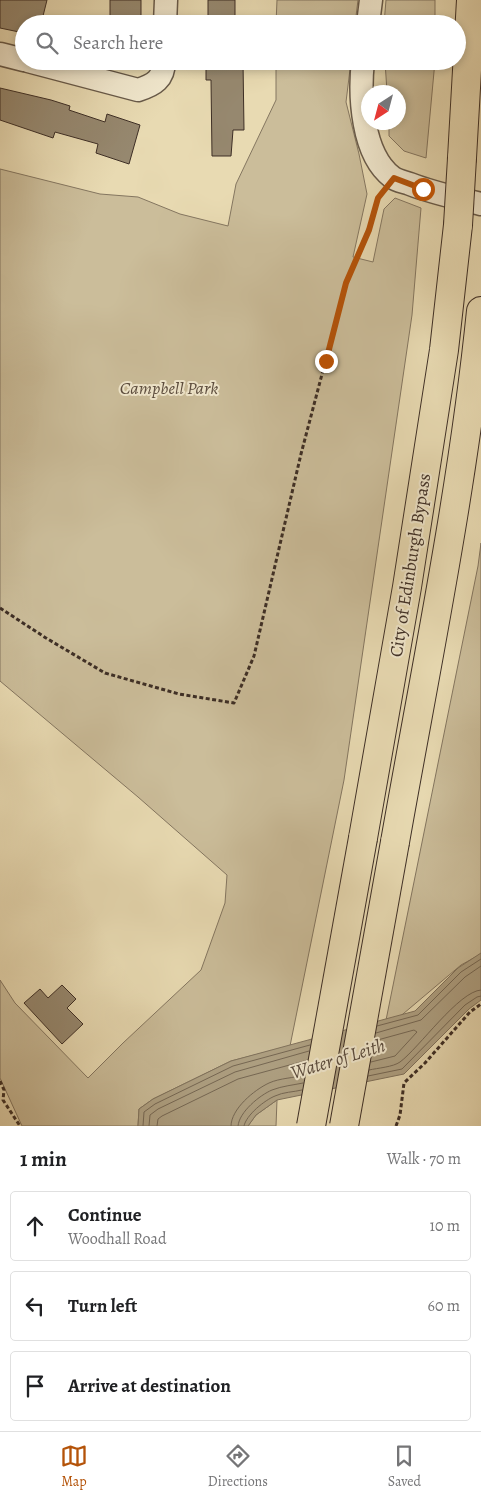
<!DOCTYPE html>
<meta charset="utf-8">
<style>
body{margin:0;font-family:Alegreya,serif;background:#f2f2f2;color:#202124}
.compass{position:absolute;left:361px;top:85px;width:45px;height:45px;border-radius:50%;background:#fff;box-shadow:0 2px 8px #0003;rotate:216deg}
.stop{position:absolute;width:15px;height:15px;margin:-11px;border:4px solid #b45309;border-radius:50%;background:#fff}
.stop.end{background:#b45309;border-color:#fff;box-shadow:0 1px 5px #0008}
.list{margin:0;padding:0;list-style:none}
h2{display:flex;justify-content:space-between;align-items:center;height:65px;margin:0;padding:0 20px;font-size:21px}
h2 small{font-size:16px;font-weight:400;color:#757577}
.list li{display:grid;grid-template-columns:32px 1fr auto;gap:15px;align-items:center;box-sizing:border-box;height:70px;margin:0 10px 10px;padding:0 10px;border:1px solid #e0e0e0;border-radius:5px}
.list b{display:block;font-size:19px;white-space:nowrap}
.list p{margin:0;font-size:16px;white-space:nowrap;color:#757577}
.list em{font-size:16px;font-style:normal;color:#757577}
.icon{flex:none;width:28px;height:28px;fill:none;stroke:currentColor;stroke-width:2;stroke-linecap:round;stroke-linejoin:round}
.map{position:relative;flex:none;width:481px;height:1126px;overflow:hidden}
.search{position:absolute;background:#fff;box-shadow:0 2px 8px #0003;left:15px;right:15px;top:15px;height:55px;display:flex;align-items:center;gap:12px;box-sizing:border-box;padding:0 18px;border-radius:28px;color:#757577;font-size:19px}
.sheet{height:305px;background:#fff}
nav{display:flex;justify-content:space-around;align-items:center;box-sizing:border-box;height:70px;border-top:1px solid #e0e0e0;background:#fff;font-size:14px;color:#757577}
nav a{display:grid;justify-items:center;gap:2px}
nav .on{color:#b45309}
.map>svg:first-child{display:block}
</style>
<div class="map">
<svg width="481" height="1126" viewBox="0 0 481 1126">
<rect width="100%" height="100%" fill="#e8dab2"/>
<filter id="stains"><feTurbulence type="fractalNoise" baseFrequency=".004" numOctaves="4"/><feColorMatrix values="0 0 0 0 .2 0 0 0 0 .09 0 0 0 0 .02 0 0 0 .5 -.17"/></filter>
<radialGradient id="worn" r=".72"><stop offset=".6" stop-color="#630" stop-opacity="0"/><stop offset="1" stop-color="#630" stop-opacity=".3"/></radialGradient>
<g fill="#cbbd9a" stroke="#847660">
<polygon points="277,0 358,0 355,24 276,24"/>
<polygon points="386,0 435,0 435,24 384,24"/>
<polygon points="276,61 351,61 346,102 359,154 367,194 353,257 373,262 384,209 395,198 421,208 412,315 344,780 290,1046 231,1061 153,1099 139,1109 138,1126 22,1126 0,1078 0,980 15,1003 88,1078 123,1043 201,970 225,903 227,875 138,797 0,681 0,169 100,194 138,197 180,214 228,226 236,184 276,100"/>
<polygon points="385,61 435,61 426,158 404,151 389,136 389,123 398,122 398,92 387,92"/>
<polygon points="481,543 481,954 461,965 384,1030 478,566"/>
<polygon points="277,1100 276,1126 248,1126 256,1115"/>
</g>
<polygon fill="#aea082" stroke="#81735d" points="481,953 481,1000 469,1009 404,1074 277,1100 256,1115 248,1126 138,1126 139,1109 153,1099 231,1061 415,1011 458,968"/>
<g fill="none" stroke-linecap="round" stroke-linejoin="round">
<g stroke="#766854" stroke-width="1">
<polyline points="377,1026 418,1015 461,972 481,959"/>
<polyline points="376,1033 421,1020 465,977 481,966"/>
<polyline points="371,1062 395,1056 417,1032 414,1030 374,1041"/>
<path d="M369,1070C378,1068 393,1067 400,1062C419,1048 459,991 481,990"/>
<polyline points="368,1076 402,1069 465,1005 477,997 481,996"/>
<polyline points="143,1126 144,1112 155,1104 233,1066 310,1045"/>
<polyline points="149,1126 150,1115 158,1109 235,1072 309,1051"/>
<polyline points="157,1126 158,1119 162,1116 238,1079 308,1060"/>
<path d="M231,1126C231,1109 254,1090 269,1083C280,1078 294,1078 305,1075"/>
<path d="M238,1126C239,1112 260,1095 272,1090C282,1086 294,1085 303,1083"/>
<path d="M244,1126C246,1115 265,1100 275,1096C283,1092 294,1092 302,1090"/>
</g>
</g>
<g fill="#96886f" stroke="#3e2f26">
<polygon points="0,0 47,0 41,24 24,24 24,33 0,28"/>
<rect x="110" y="0" width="31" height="24"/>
<rect x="208" y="0" width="27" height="24"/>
<polygon points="206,61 243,62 244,130 233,130 231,156 212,156 211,80 206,80"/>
<polygon points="0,88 51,100 70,106 69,110 105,122 107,114 140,125 129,164 96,153 98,144 55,132 53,138 0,120"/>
<polygon points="62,985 76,999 67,1008 83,1024 62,1044 24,1003 40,989 48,998"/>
</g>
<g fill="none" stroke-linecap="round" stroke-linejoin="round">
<g stroke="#685a49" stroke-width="25">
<g id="minor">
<polyline points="165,24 166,0"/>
<polyline points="368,24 371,0"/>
<polyline points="0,54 24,60"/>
<path d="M28,61L138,90C154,85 164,79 164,61"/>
<path d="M363,61C359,96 362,154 392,177C397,181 405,182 410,184C433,193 457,198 481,204"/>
</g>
</g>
<g stroke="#3e2f26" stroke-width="30">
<g id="trunk">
<polyline points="462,158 471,0"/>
<polyline points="363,838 407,587 444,350 458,225"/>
<path d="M395,842C426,666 463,489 481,311"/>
</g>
</g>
<g stroke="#3e2f26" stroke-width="3" stroke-dasharray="4 2.5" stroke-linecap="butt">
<polyline points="0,608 46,638 105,673 179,694 234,703 254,656 301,454 346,283 369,230 378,198 381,194"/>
<polyline points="0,1081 4,1090 3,1100 20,1126"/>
<polyline points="396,1126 400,1115 404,1083 425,1063 470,1012 481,1004"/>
</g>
<use href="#minor" stroke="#f0e7cd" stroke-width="22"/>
<use href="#trunk" stroke="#e8dab2" stroke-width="28"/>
<g stroke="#3e2f26" stroke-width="30" stroke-linecap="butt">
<g id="trunk-bridge">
<polyline points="458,225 462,158"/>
<polyline points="311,1126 363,838"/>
<polyline points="344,1126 395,842"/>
</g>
</g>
<use href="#trunk-bridge" stroke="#e8dab2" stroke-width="28"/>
</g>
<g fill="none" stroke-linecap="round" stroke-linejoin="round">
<polyline stroke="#b45309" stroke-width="6" points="326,361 346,283 369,230 378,198 394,178 423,189"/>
</g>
<g text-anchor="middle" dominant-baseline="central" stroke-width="4" stroke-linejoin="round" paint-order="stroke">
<g font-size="18" font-style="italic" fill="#5a4b3d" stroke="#f0e7cd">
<text x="169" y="388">Campbell Park</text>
</g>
<g font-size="18" fill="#3e2f26" stroke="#f0e7cd">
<text transform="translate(410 565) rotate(-81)">City of Edinburgh Bypass</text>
</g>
<g font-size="19" font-style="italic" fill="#5a4b3d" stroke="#f0e7cd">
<text transform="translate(338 1059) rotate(-17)">Water of Leith</text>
</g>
</g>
<rect width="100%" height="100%" filter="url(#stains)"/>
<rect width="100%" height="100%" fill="url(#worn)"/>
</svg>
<svg class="compass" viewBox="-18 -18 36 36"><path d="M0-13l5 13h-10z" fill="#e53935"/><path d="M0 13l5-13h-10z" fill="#757577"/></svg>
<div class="stop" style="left:423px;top:189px"></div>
<div class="stop end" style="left:326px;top:361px"></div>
<div class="search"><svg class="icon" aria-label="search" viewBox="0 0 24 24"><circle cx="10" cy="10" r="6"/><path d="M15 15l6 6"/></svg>Search here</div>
</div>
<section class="sheet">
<h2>1 min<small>Walk · 70 m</small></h2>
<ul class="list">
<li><svg class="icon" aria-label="ahead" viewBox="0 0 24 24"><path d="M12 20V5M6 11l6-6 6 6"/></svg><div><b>Continue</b><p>Woodhall Road</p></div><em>10 m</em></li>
<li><svg class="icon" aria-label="left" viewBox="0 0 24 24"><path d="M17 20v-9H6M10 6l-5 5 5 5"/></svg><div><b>Turn left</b></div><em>60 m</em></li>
<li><svg class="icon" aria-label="arrive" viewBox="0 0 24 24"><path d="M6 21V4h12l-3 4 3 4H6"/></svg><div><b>Arrive at destination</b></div></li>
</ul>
</section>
<nav>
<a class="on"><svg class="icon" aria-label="map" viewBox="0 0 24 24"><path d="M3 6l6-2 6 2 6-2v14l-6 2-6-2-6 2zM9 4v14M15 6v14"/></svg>Map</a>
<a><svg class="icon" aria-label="directions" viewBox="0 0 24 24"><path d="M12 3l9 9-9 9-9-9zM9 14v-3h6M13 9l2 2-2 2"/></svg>Directions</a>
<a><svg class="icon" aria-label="saved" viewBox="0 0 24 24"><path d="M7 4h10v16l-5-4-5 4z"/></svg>Saved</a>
</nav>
